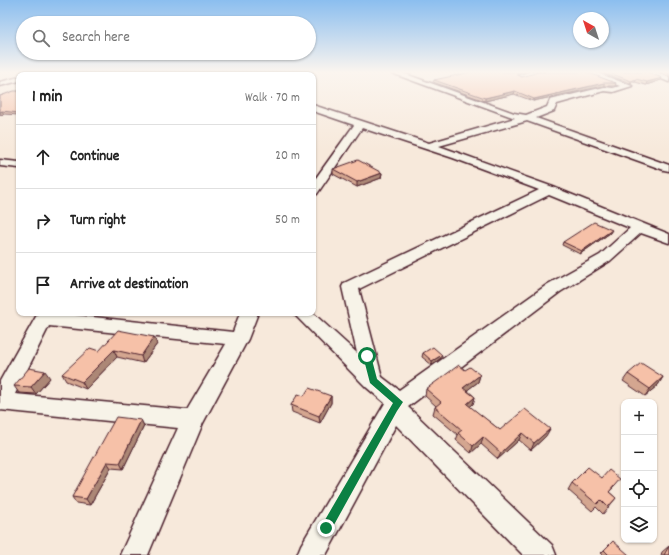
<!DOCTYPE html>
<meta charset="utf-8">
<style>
body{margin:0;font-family:Dekko,sans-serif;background:#f6f6f6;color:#222}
.controls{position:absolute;right:12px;bottom:12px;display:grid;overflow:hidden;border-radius:8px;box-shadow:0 1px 3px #0004}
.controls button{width:36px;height:36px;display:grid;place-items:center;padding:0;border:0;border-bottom:1px solid #e0e0e0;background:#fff;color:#222;font:20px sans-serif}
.compass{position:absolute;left:573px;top:12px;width:36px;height:36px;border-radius:50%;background:#fff;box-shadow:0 1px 3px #0004;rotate:321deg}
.stop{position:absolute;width:12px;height:12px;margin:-9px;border:3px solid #0b8043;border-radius:50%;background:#fff}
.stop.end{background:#0b8043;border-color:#fff;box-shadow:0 1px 4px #0008}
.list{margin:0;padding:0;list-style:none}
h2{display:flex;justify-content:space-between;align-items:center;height:52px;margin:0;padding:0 16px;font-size:17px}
h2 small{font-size:13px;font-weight:400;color:#767676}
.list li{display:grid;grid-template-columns:26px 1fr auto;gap:12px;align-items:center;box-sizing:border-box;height:64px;padding:0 16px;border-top:1px solid #e0e0e0}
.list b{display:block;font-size:15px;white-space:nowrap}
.list em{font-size:13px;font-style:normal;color:#767676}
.icon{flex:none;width:22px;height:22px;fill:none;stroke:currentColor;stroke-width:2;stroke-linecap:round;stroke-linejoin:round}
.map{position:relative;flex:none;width:669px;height:555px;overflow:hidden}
.search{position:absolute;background:#fff;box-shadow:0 1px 3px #0004;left:16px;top:16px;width:300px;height:44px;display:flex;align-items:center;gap:10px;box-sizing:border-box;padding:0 14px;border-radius:22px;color:#767676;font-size:15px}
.panel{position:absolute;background:#fff;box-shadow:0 1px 3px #0004;left:16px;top:72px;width:300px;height:244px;border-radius:8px}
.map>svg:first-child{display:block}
</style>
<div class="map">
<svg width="669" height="555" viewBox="0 0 669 555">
<rect width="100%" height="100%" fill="#f7e9db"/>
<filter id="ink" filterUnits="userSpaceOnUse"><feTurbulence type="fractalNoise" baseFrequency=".025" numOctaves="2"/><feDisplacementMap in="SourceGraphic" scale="8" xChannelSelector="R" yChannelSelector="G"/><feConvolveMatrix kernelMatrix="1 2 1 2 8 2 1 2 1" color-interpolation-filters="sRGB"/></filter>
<g filter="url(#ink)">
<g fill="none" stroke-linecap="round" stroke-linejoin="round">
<g stroke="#4a1f2b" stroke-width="3">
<g id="minor">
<polygon points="37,72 54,72 46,75 30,75"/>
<polygon points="253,72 283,72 274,75 255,75"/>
<path d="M389,72H400L514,113L526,115L547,107L550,100L604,87L613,88L620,86L583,72H595L632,86L613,92L604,91L557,104L554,111L536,118L669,165V171L664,170L527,121L439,146L553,187L669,234V243L641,233L610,261L560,292L408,407L552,545L556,555H523L396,425L326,555H297L301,545L385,403L366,387L293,313H313L357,353L342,287L344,283L539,190L453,158L362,128L317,194L313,195V182L354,125L313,111V105L429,143L515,118ZM549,195L630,228L600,255L548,284L399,390L382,377L359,289Z"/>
<polygon points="529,72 544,72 521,78 517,76"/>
<polygon points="645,72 656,72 669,77 669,82"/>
<polygon points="19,77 19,81 0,86 0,82"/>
<polygon points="0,160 19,162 19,168 0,166"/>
<path d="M38,313H56L233,332L240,313H258L248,339L203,423L148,555H120L178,428L0,410V381ZM49,326L226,344L187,410L15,394Z"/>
</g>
</g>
<use href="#minor" fill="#f7f3e8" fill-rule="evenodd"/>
</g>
<g fill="#d4a690" stroke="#4a1f2b">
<polygon points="600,72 648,72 661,80 646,85 635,82 630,83"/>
<polygon points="660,72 669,72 669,77"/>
<polygon points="518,75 522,77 616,83 615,86 604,86 533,101 514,94 485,101 433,82 434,80"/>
<polygon points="19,91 19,115 4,114 0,115 0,96"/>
<polygon points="333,169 382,173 381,178 357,187 333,174"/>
<polygon points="610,233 580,254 562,245 563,242"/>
<polygon points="154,337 157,344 143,363 117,357 86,389 66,381 62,374 99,351"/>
<polygon points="423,353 441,358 432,365 422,357"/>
<polygon points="628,374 663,377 658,385 645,396 623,381"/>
<polygon points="480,375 478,382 467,390 475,397 473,404 470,407 500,430 546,436 531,450 519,440 498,459 481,444 471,453 456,440 458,435 433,414 435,407 436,406 425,396 426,389"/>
<polygon points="50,378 36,394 19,393 14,386"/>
<polygon points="304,396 331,396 331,403 320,423 292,412 291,405"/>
<polygon points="141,420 144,426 123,469 111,468 90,505 76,503 72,497"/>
<polygon points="602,478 615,486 609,492 616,498 603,514 596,507 592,511 568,490 572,483"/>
<polygon points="669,546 669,555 661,555 662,552"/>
<polygon points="604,550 629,555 603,555 601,553"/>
</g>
<g fill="#ac8776" stroke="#4a1f2b">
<polygon points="521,72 525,72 516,76 516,74"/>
<polygon points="662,78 661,80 646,85 647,82"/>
<polygon points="636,79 635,82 630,83 631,81"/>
<polygon points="604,83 604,86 533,101 534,99"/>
<polygon points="515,91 514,94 485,101 485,98"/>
<polygon points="2,111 4,114 0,115 0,112"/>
<polygon points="382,173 381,178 357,187 357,182"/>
<polygon points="612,230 610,233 580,254 582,251"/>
<polygon points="154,337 157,344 143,363 141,356"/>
<polygon points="114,350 117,357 86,389 82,382"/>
<polygon points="442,355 441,358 432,365 432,361"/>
<polygon points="45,371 50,378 36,394 31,387"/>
<polygon points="480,375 478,382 461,395 463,388"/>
<polygon points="663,377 658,385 645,396 650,389"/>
<polygon points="331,396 331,403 320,423 319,416"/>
<polygon points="475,397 473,404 465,411 467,404"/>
<polygon points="141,420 144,426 123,469 120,463"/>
<polygon points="550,429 546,436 531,450 534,443"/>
<polygon points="522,433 519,440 498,459 501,453"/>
<polygon points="483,437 481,444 471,453 473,446"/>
<polygon points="107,462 111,468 90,505 86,499"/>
</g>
<g fill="#f6c1a8" stroke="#4a1f2b">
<polygon points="471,72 521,72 516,74 522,77 538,72 586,72 616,83 604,83 534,99 515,91 485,98 434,80"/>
<polygon points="607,72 648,72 662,78 647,82 636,79 631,81"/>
<polygon points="14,91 19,91 19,113 2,111 0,112 0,96"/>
<polygon points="358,160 382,173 357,182 333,169"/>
<polygon points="594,222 612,230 582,251 563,242"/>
<polygon points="118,330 154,337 141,356 114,350 82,382 62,374 90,348 99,351"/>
<polygon points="433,347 442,355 432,361 423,353"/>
<polygon points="641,363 663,377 650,389 628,374"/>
<polygon points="459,365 465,370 470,367 480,375 463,388 475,397 467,404 500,430 525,409 550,429 534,443 522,433 501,453 483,437 473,446 458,433 462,430 435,407 441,402 426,389"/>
<polygon points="29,368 45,371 31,387 14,386"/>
<polygon points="309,388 331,396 319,416 291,405 298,394 304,396"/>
<polygon points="116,417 141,420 120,463 107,462 86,499 72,497"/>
<polygon points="588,467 602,478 609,470 620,479 609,492 616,498 608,507 601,500 597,504 572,483"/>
<polygon points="654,509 655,509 655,524 654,523"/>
<polygon points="613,541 629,555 609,555 604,550"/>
<polygon points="669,546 669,555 664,555"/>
</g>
</g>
<linearGradient id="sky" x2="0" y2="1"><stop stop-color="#8bbeef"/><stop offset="0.48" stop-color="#fbf5ef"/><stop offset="1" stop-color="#fbf5ef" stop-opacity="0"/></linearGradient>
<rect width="669" height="150" fill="url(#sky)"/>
<polygon fill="#0b8043" points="364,353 370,353 371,356 377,379 403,402 397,411 330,532 326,534 322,532 320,528 322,525 393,403 370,383 363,356"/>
</svg>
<div class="controls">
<button>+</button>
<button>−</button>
<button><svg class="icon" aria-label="locate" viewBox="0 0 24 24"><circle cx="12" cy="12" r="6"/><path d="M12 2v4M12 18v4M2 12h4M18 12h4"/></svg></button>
<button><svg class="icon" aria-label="layers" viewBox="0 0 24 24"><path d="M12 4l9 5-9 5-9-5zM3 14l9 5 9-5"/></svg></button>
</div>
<svg class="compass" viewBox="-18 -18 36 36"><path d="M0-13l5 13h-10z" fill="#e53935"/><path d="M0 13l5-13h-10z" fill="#767676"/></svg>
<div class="stop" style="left:367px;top:356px"></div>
<div class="stop end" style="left:326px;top:528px"></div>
<div class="search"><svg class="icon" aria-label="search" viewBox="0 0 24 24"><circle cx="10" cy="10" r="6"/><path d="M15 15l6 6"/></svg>Search here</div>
<section class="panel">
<h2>1 min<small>Walk · 70 m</small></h2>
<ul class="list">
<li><svg class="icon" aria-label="ahead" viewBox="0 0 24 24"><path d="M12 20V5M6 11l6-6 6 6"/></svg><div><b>Continue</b></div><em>20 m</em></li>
<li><svg class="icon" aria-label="right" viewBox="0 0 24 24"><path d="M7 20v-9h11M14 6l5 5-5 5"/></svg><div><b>Turn right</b></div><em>50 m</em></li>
<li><svg class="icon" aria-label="arrive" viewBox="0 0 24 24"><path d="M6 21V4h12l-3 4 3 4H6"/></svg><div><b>Arrive at destination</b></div></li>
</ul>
</section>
</div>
